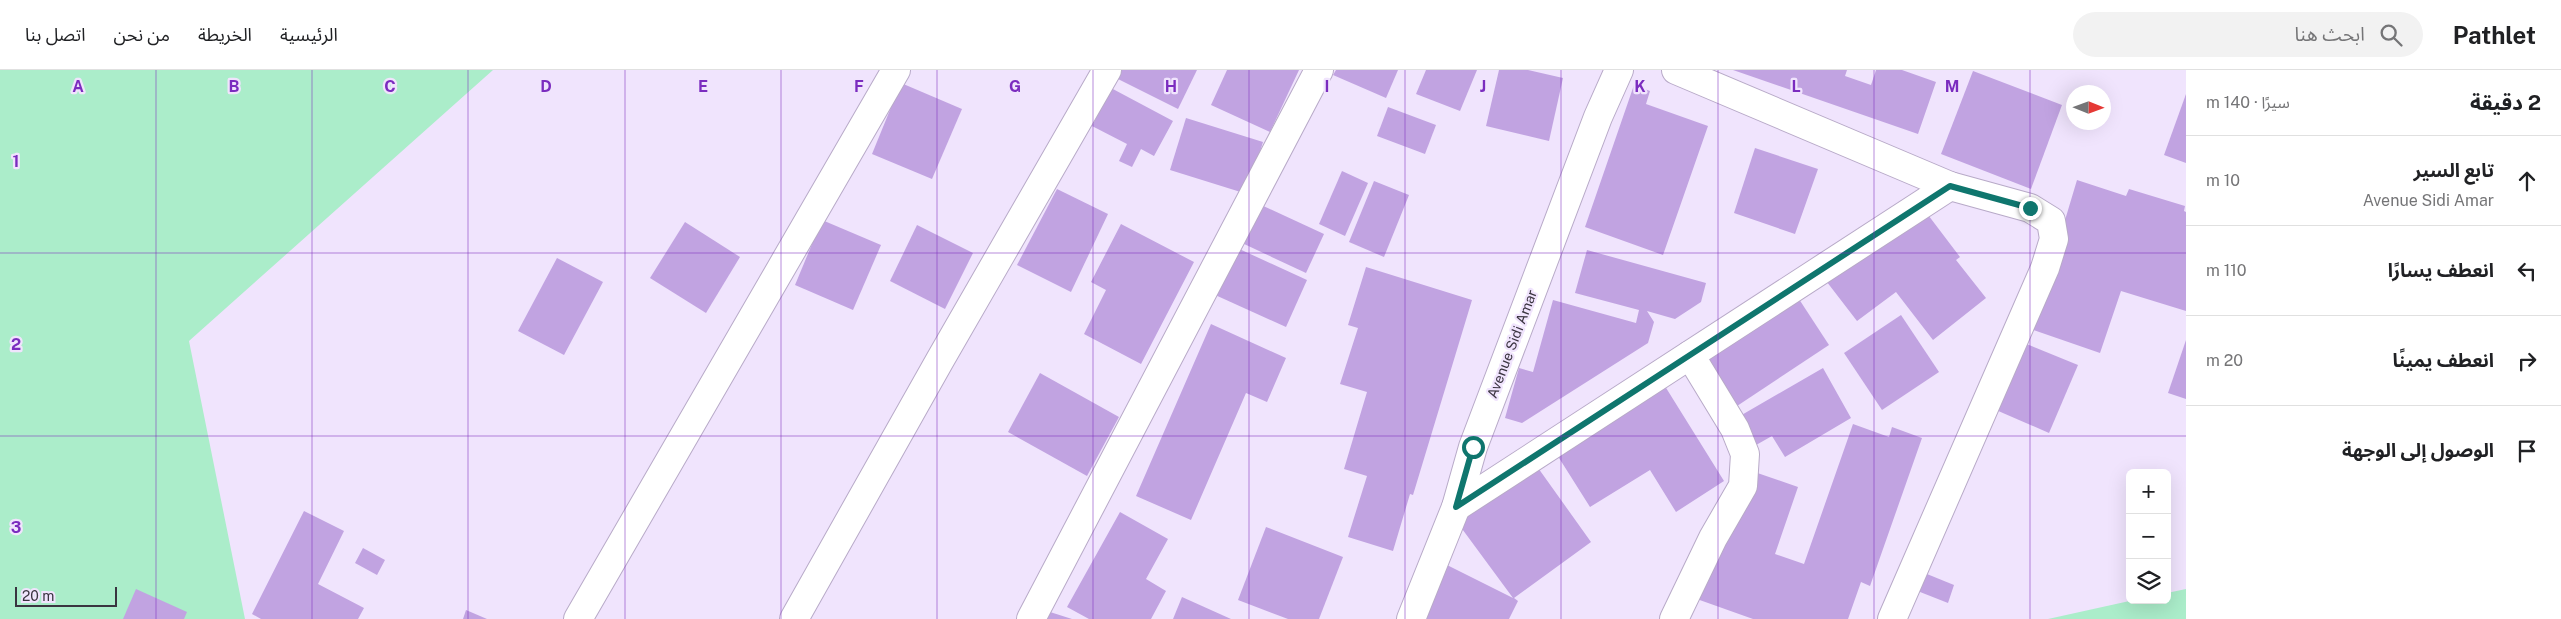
<!DOCTYPE html>
<html lang="ar">
<meta charset="utf-8">
<style>
body{margin:0;font-family:"Public Sans","Noto Sans Arabic",sans-serif;background:#f2f2f2;color:#202124;direction:rtl}
.controls{position:absolute;right:15px;bottom:15px;display:grid;overflow:hidden;border-radius:8px;box-shadow:0 5px 20px #0002}
.controls button{width:45px;height:45px;display:grid;place-items:center;padding:0;border:0;border-bottom:1px solid #e0e0e0;background:#fff;color:#202124;font:25px sans-serif}
.compass{position:absolute;left:2066px;top:15px;width:45px;height:45px;border-radius:50%;background:#fff;box-shadow:0 5px 20px #0002;rotate:91deg}
.scale{position:absolute;left:15px;bottom:12px;width:102px;box-sizing:border-box;padding-left:5px;border:2px solid #3a3440;border-top:0;font-size:14px;line-height:18px;white-space:nowrap;color:#3a3440;-webkit-text-stroke:4px #f0e4fd;paint-order:stroke}
.stop{position:absolute;width:15px;height:15px;margin:-11px;border:4px solid #0f766e;border-radius:50%;background:#fff}
.stop.end{background:#0f766e;border-color:#fff;box-shadow:0 1px 5px #0008}
.list{margin:0;padding:0;list-style:none}
h2{display:flex;justify-content:space-between;align-items:center;height:65px;margin:0;padding:0 20px;font-size:21px}
h2 small{font-size:16px;font-weight:400;color:#757577}
.list li{display:grid;grid-template-columns:32px 1fr auto;gap:15px;align-items:center;box-sizing:border-box;height:90px;padding:0 20px;border-top:1px solid #e0e0e0}
.list b{display:block;font-size:19px;white-space:nowrap}
.list p{margin:0;font-size:16px;white-space:nowrap;color:#757577}
.list em{font-size:16px;font-style:normal;color:#757577}
.icon{flex:none;width:28px;height:28px;fill:none;stroke:currentColor;stroke-width:2;stroke-linecap:round;stroke-linejoin:round}
.map{position:relative;flex:none;width:2186px;height:549px;overflow:hidden;direction:ltr}
header{display:flex;align-items:center;gap:30px;box-sizing:border-box;height:70px;padding:0 25px;background:#fff;border-bottom:1px solid #e0e0e0}
header strong{font-size:24px}
nav{display:flex;gap:28px;margin-inline-start:auto;font-size:18px}
.search{width:350px;height:45px;background:#f2f2f2;display:flex;align-items:center;gap:12px;box-sizing:border-box;padding:0 18px;border-radius:28px;color:#757577;font-size:19px}
main{display:flex}
aside{flex:1;background:#fff}
.map>svg:first-child{display:block}
</style>
<header>
<strong>Pathlet</strong>
<div class="search"><svg class="icon" aria-label="search" viewBox="0 0 24 24"><circle cx="10" cy="10" r="6"/><path d="M15 15l6 6"/></svg>ابحث هنا</div>
<nav><a>الرئيسية</a><a>الخريطة</a><a>من نحن</a><a>اتصل بنا</a></nav>
</header>
<main>
<aside>
<h2>2 دقيقة<small>سيرًا · 140 m</small></h2>
<ul class="list">
<li><svg class="icon" aria-label="ahead" viewBox="0 0 24 24"><path d="M12 20V5M6 11l6-6 6 6"/></svg><div><b>تابع السير</b><p>Avenue Sidi Amar</p></div><em>10 m</em></li>
<li><svg class="icon" aria-label="left" viewBox="0 0 24 24"><path d="M17 20v-9H6M10 6l-5 5 5 5"/></svg><div><b>انعطف يسارًا</b></div><em>110 m</em></li>
<li><svg class="icon" aria-label="right" viewBox="0 0 24 24"><path d="M7 20v-9h11M14 6l5 5-5 5"/></svg><div><b>انعطف يمينًا</b></div><em>20 m</em></li>
<li><svg class="icon" aria-label="arrive" viewBox="0 0 24 24"><path d="M6 21V4h12l-3 4 3 4H6"/></svg><div><b>الوصول إلى الوجهة</b></div></li>
</ul>
</aside>
<div class="map">
<svg width="2186" height="549" viewBox="0 0 2186 549">
<rect width="100%" height="100%" fill="#f0e4fd"/>
<g fill="#abedca">
<polygon points="0,0 493,0 189,271 245,549 0,549"/>
<polygon points="2186,519 2186,549 2048,549 2134,530 2167,530 2167,523"/>
</g>
<g fill="#c1a3e1">
<polygon points="1122,0 1197,0 1178,39 1118,9"/>
<polygon points="1227,0 1299,0 1270,62 1211,35"/>
<polygon points="1336,0 1398,0 1386,28 1333,5"/>
<polygon points="1426,0 1477,0 1460,41 1416,24"/>
<polygon points="1499,0 1528,0 1563,8 1549,71 1486,56"/>
<polygon points="1733,0 1847,0 1845,6 1871,15 1876,0 1902,0 1936,12 1918,64"/>
<polygon points="1973,1 2062,35 2031,119 1941,84"/>
<polygon points="901,13 962,39 932,109 872,84"/>
<polygon points="1634,15 1650,21 1646,34 1708,56 1663,185 1585,157"/>
<polygon points="1111,18 1173,51 1154,86 1141,79 1132,97 1119,91 1127,74 1092,56"/>
<polygon points="2186,24 2186,93 2164,85"/>
<polygon points="1388,37 1436,55 1425,84 1377,66"/>
<polygon points="1186,48 1263,72 1247,124 1170,100"/>
<polygon points="1755,78 1818,99 1795,164 1734,143"/>
<polygon points="1342,101 1368,113 1345,166 1319,154"/>
<polygon points="2077,110 2126,126 2129,119 2185,136 2184,141 2186,142 2186,241 2121,221 2100,283 2028,258 2051,197"/>
<polygon points="1374,111 1409,125 1384,187 1349,172"/>
<polygon points="1057,119 1108,144 1071,222 1017,195"/>
<polygon points="1916,129 1960,187 1956,190 1986,228 1933,270 1896,222 1857,251 1820,203"/>
<polygon points="1259,134 1324,164 1306,203 1242,173"/>
<polygon points="822,150 881,175 853,240 795,215"/>
<polygon points="685,152 740,187 706,243 650,208"/>
<polygon points="1121,154 1194,192 1141,294 1084,264 1106,220 1091,212"/>
<polygon points="917,155 973,183 945,239 890,211"/>
<polygon points="1235,177 1307,210 1286,257 1213,224"/>
<polygon points="1587,180 1706,213 1701,232 1675,249 1647,241 1654,252 1648,273 1522,353 1505,348 1519,298 1533,302 1553,230 1636,253 1639,240 1575,223"/>
<polygon points="557,188 603,212 564,285 518,261"/>
<polygon points="1366,197 1472,230 1413,425 1410,424 1393,481 1348,467 1367,406 1344,399 1367,322 1340,314 1358,258 1348,255"/>
<polygon points="1795,223 1829,275 1731,340 1697,288"/>
<polygon points="1901,245 1939,302 1882,340 1844,283"/>
<polygon points="1211,254 1286,288 1267,332 1246,323 1191,450 1136,426"/>
<polygon points="2186,270 2186,329 2168,323"/>
<polygon points="2024,273 2078,295 2049,363 1996,340"/>
<polygon points="1823,298 1851,348 1785,387 1772,366 1749,379 1733,350"/>
<polygon points="1040,303 1119,347 1087,406 1008,362"/>
<polygon points="1663,313 1724,411 1676,442 1650,400 1590,437 1554,380"/>
<polygon points="1853,354 1889,367 1892,357 1922,368 1870,516 1861,512 1848,549 1753,549 1694,528 1740,397 1798,417 1775,484 1804,494"/>
<polygon points="1536,395 1591,472 1514,528 1518,531 1509,549 1420,549 1447,495 1513,528 1457,452"/>
<polygon points="304,441 344,461 318,514 364,538 358,549 261,549 252,544"/>
<polygon points="1120,442 1168,469 1146,509 1166,521 1151,549 1089,549 1067,537"/>
<polygon points="1266,457 1343,487 1319,549 1288,549 1238,530"/>
<polygon points="363,478 385,490 377,505 355,493"/>
<polygon points="1922,502 1954,515 1948,533 1915,520"/>
<polygon points="136,519 187,542 184,549 123,549"/>
<polygon points="1182,527 1231,549 1173,549"/>
<polygon points="466,540 487,549 463,549"/>
<polygon points="1050,542 1072,549 1047,549"/>
</g>
<g fill="none" stroke-linecap="round" stroke-linejoin="round">
<g stroke="#b8aac8" stroke-width="30">
<g id="minor">
<polyline points="1676,0 1950,116 2030,138 2051,151 2054,169 2045,198 1892,549"/>
<polyline points="1456,437 1950,116"/>
<polyline points="578,549 896,0"/>
<polyline points="794,549 940,290 1107,0"/>
<polyline points="1031,549 1319,0"/>
<polyline points="1411,549 1456,437 1473,377 1598,47 1619,0"/>
<polyline points="1674,549 1713,468 1743,416 1745,384 1735,359 1690,285"/>
</g>
</g>
<use href="#minor" stroke="#fff" stroke-width="28"/>
</g>
<g fill="none" stroke-linecap="round" stroke-linejoin="round">
<polyline stroke="#0f766e" stroke-width="6" points="1473,377 1456,437 1950,116 2030,138"/>
</g>
<path fill="none" stroke="#7b2cbf" stroke-width="1" stroke-opacity="0.55" d="M156,0V549M312,0V549M468,0V549M625,0V549M781,0V549M937,0V549M1093,0V549M1249,0V549M1405,0V549M1561,0V549M1718,0V549M1874,0V549M2030,0V549M0,183H2186M0,366H2186"/>
<g text-anchor="middle" dominant-baseline="central" stroke-width="4.5" stroke-linejoin="round" paint-order="stroke">
<g font-size="14" fill="#3a3440" stroke="#f0e4fd">
<text transform="translate(1512 274) rotate(-69)">Avenue Sidi Amar</text>
</g>
</g>
<g font-size="16" text-anchor="middle" font-weight="bold" fill="#7b2cbf" stroke="#f0e4fd" stroke-width="4.5" stroke-linejoin="round" paint-order="stroke">
<text x="78" y="22">A</text>
<text x="234" y="22">B</text>
<text x="390" y="22">C</text>
<text x="546" y="22">D</text>
<text x="703" y="22">E</text>
<text x="859" y="22">F</text>
<text x="1015" y="22">G</text>
<text x="1171" y="22">H</text>
<text x="1327" y="22">I</text>
<text x="1483" y="22">J</text>
<text x="1640" y="22">K</text>
<text x="1796" y="22">L</text>
<text x="1952" y="22">M</text>
<text x="16" y="97">1</text>
<text x="16" y="280">2</text>
<text x="16" y="463">3</text>
</g>
</svg>
<div class="controls">
<button>+</button>
<button>−</button>
<button><svg class="icon" aria-label="layers" viewBox="0 0 24 24"><path d="M12 4l9 5-9 5-9-5zM3 14l9 5 9-5"/></svg></button>
</div>
<svg class="compass" viewBox="-18 -18 36 36"><path d="M0-13l5 13h-10z" fill="#e53935"/><path d="M0 13l5-13h-10z" fill="#757577"/></svg>
<div class="scale">20 m</div>
<div class="stop" style="left:1473px;top:377px"></div>
<div class="stop end" style="left:2030px;top:138px"></div>
</div>
</main>
